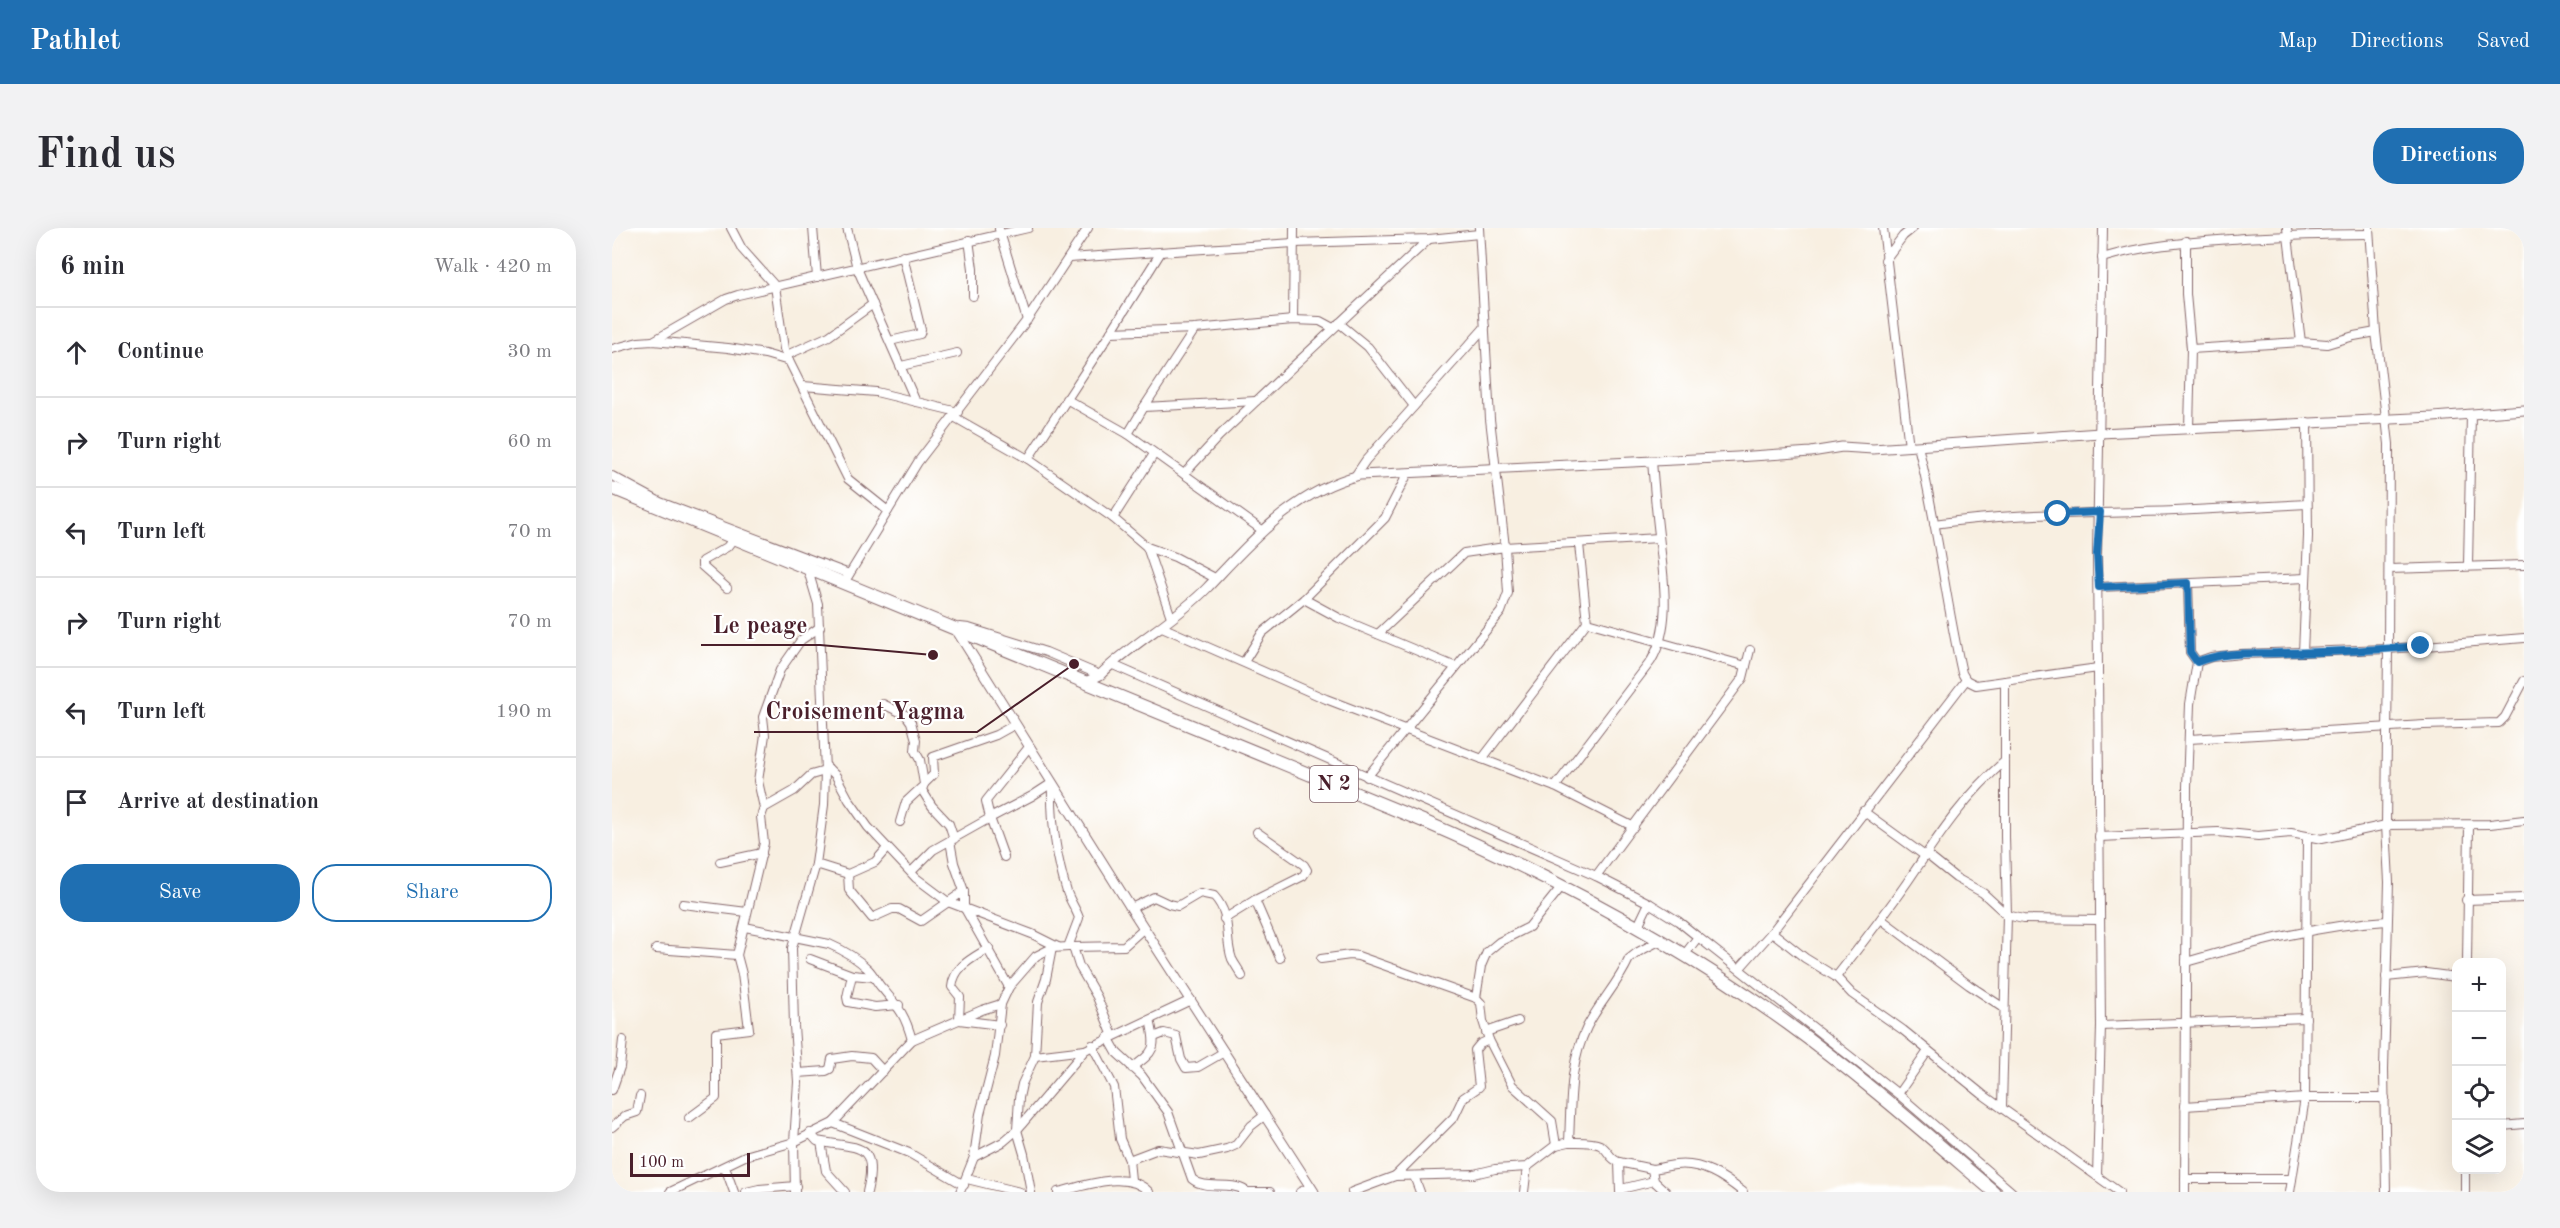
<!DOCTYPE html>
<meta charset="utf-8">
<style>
body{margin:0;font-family:"Old Standard TT",serif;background:#f2f2f3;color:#2b2b33}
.controls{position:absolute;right:18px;bottom:18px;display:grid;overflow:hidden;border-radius:12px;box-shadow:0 6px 24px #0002}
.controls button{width:54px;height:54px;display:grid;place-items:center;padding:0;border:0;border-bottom:2px solid #e1e1e2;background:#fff;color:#2b2b33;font:30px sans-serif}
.scale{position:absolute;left:18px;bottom:15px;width:120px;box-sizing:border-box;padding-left:6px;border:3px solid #4a1f2b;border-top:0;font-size:16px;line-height:21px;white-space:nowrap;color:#4a1f2b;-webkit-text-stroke:4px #fff;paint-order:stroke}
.stop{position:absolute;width:18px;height:18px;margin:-14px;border:4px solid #1f6fb2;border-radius:50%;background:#fff}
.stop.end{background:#1f6fb2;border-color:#fff;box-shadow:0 2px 6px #0008}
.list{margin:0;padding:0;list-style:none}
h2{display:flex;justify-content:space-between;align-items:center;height:78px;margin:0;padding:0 24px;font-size:26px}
h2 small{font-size:20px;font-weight:400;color:#7c7c81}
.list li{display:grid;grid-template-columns:39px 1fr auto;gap:18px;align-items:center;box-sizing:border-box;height:90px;padding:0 24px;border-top:2px solid #e1e1e2}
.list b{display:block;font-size:22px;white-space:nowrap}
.list em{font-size:20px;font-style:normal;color:#7c7c81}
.actions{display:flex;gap:12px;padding:18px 24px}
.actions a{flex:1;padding:14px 0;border:2px solid #1f6fb2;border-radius:24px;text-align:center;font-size:21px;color:#1f6fb2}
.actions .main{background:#1f6fb2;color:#fff}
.icon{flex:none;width:33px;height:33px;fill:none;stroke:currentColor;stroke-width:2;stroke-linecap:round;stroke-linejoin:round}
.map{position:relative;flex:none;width:1912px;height:964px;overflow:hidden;border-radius:24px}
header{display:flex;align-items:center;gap:36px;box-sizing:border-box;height:84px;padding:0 30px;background:#1f6fb2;color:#fff}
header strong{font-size:28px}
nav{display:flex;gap:33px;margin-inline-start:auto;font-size:21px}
.intro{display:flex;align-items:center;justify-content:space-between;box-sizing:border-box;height:144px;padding:0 36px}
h1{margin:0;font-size:42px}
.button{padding:15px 27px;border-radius:24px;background:#1f6fb2;color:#fff;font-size:21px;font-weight:700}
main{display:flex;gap:36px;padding:0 36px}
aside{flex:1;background:#fff;border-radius:24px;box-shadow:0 6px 24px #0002}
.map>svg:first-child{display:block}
</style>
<header>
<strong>Pathlet</strong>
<nav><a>Map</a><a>Directions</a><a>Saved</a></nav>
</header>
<div class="intro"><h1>Find us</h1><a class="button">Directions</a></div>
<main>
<aside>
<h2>6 min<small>Walk · 420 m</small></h2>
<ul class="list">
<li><svg class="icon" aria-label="ahead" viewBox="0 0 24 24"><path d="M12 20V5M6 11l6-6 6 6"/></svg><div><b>Continue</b></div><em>30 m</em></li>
<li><svg class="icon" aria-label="right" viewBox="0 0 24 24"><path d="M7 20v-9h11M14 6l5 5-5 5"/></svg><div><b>Turn right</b></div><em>60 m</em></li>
<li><svg class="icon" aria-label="left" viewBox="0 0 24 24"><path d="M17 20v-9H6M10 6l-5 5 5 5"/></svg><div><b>Turn left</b></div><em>70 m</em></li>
<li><svg class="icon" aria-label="right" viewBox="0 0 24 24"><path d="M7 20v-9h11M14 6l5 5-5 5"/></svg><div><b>Turn right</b></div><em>70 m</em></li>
<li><svg class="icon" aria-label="left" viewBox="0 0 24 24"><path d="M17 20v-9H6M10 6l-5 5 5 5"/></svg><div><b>Turn left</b></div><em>190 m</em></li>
<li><svg class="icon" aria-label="arrive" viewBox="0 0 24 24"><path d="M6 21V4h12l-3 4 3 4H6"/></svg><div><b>Arrive at destination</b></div></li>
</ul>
<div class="actions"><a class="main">Save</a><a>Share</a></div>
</aside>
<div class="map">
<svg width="1912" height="964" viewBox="0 0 1912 964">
<rect width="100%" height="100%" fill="#fff"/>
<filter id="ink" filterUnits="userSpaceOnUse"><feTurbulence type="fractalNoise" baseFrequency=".0167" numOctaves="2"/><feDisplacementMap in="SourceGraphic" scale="12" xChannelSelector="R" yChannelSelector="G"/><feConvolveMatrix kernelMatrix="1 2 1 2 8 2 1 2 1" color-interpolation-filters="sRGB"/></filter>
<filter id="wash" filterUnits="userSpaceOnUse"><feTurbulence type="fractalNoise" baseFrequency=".008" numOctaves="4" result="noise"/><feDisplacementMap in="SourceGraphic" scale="24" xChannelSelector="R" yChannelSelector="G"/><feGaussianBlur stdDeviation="1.35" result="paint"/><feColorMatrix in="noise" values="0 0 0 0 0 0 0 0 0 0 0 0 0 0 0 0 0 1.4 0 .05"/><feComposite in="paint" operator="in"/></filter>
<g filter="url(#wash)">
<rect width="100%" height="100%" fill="#f8efe1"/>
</g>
<g filter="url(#ink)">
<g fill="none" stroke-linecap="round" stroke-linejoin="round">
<g stroke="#87686b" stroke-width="10">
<g id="minor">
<polyline points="119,0 130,21 163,58 172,121 177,133"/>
<polyline points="201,0 205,49"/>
<polyline points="235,0 245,40 304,174"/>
<polyline points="867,0 878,191 893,319 1047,310"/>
<polyline points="1271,0 1297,219"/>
<polyline points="1491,0 1485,326 1489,798 1694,790"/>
<polyline points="1675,0 1689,114"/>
<polyline points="1757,0 1764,104 1777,216 1776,421 1912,410"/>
<polyline points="387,1 415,92"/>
<polyline points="357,12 361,41 361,68"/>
<polyline points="1574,13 1574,66 1579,121 1577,200"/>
<polyline points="549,24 499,104 416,231 501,290 535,319 559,389"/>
<polyline points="457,30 682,15 817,11 867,6"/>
<path d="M1490,30C1537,16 1583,14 1632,10C1674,8 1715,6 1757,6"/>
<polyline points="1273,32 1291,8 1301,0"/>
<polyline points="681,92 682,0"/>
<polyline points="727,95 756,119 802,178"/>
<polyline points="583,101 532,179 644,173"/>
<polyline points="499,104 583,101 681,92 708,93 721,100"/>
<polyline points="41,113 114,71 126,67 416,0"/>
<polyline points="278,113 308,106 309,102 291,28"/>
<polyline points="0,121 26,114 41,113 116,120 153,126 177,133 236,251 276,283"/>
<polyline points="1579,121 1689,114 1715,116 1742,108 1764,104"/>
<polyline points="175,127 217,108 261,76"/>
<polyline points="289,138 345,125"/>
<polyline points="191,158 264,164 346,184"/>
<polyline points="454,171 516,206 650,302"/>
<polyline points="342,189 416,231"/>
<polyline points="516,206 532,179"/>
<path d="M1306,218C1325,293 1333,370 1350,445L1354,452L1364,457L1486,440"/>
<polyline points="572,246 607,208 817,11"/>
<polyline points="0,248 48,274 237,346"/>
<polyline points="743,248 754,232 873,99"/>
<polyline points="501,290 542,226"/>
<path d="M1322,296C1402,284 1483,286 1563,283C1607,281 1651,278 1695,276"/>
<polyline points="967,316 975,394"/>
<polyline points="535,319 563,329 603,350"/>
<polyline points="1856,337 1859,186"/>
<polyline points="1777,341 1912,337"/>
<polyline points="232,355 306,234 415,92 476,0"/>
<polyline points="1487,359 1694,350"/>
<polyline points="115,360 90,338 90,333 115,319 122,310"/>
<polyline points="692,371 727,390 844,439"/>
<polyline points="348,399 357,400 434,424 488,447"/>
<polyline points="550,399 714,471 943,559 1022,599"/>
<polyline points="1691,424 1696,308 1695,194"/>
<polyline points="632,434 650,405 692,371 773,290 796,245"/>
<polyline points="1585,434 1599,429 1629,426 1776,421 1774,597 1777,654 1772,841 1774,964"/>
<polyline points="501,437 984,648 1037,675 1026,698"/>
<polyline points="271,476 294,487 299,494 304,512 303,523 308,532 312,556"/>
<polyline points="1577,511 1812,497 1887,495 1893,489 1912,453"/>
<polyline points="870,531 975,394 1134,438"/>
<polyline points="213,537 224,548 237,572 256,599 304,650 336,674 420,706 446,719"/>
<polyline points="755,549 889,384 896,365 893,319 852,325 766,406"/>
<path d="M943,559L1039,433C1061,396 1051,348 1047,307C1044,282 1042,258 1040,233"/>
<polyline points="152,580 182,563 199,547 213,543"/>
<polyline points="1251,583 1313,628"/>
<polyline points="288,594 294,574 309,560"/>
<polyline points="1487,609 1606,604 1646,608 1679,605 1710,611 1774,597 1878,596 1912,592"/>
<polyline points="342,611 337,596 320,578 310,562 312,556 322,546 321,529 384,507 402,497"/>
<polyline points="338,613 342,635 352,663 352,679 397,759"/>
<polyline points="1314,626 1344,650 1371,665 1395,687 1411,691 1487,692"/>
<polyline points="392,629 378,590 420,568 440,555"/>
<polyline points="108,634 150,625"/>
<polyline points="204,636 236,646 263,634 275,620"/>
<polyline points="299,644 321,622 378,590 374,573 417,519"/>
<polyline points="236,646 237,662 260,690 280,681 287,681 309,693 352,663"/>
<polyline points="984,648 1131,450 1138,422"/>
<polyline points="643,672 668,730"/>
<polyline points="1854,672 1912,670"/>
<polyline points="1037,675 1066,693 1086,709 1073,726"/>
<polyline points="71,676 135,684"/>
<path d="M519,680L542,669L557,676L566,678L588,665L602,668C621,689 612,710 620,731C623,737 627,742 630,748"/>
<polyline points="612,691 643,672 691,648 695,642 692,637 645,604"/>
<polyline points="1269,691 1357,757 1392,780"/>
<path d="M133,699L217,716C231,722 246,731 256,741C262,747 265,755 270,760C287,780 293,786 300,812"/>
<polyline points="1160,704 1193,730 1224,749 1240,766 1291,802 1370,866 1507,964"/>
<polyline points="1086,709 1286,866 1400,964"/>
<polyline points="456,719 461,719 467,738 485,769 501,808"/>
<polyline points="461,719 512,718 532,700"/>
<path d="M377,720C361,730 342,738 340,759L348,769L347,792L388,797"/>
<polyline points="44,721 125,727"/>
<polyline points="198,731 240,747"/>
<polyline points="709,731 738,727 746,728 864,770 869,775 871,793 877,812 900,857 940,893 944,917"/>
<path d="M1574,734C1640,715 1706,697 1775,693"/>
<polyline points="1855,734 1857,597"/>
<polyline points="1128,740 1160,704 1354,452"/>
<polyline points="262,749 240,747 235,769 236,774 263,779 287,777"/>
<path d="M1224,749C1249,717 1273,686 1296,653C1325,610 1353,567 1393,533"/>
<polyline points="1774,749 1814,745 1844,749"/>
<polyline points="864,770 869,738 875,724 887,714 917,699 950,658"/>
<polyline points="874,804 906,793"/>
<path d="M496,809L505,825L530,848L556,884L580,951C594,963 617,952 634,963"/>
<polyline points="542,809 552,805 564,808 569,831 574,840 586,839 612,824"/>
<polyline points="480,817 502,859 508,911 517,932 519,952"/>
<polyline points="423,828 473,822"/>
<path d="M520,840C543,823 545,821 538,792"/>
<polyline points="186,845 214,843 218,841 220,831 240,828 259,830 271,843"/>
<polyline points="0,862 8,839 11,812"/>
<polyline points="1286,866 1316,823"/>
<polyline points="1573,878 1693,870 1773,870"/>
<polyline points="1390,879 1395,687 1393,609 1393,453"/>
<polyline points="77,890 104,870 104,805 137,801 130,746 125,727 152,615 149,589 152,580 146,553 153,507 151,489 168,442 189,412 208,399"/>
<polyline points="221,895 300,812 370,782 389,776"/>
<polyline points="1890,898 1912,896"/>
<polyline points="0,899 13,888 25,884 28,868"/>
<path d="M198,905L205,913C244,921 267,912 255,964"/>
<polyline points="209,914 214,943 233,964"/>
<path d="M957,914C966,914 980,913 988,917C997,922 997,931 1007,934"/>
<polyline points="362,929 391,914 405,902 473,822 579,772"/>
<polyline points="517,932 546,921 587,927 615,921 624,917 639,898 653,887"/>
<polyline points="113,939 122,964"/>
<path d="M1040,941C1048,940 1055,938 1063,937C1089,933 1112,949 1131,964"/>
<polyline points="1853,942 1853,964"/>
<polyline points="783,948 842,889 851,870 867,859 863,822 868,816 877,812"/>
<polyline points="802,948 808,964"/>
<polyline points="1485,948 1489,798"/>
<polyline points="355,951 408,964"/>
<polyline points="1573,951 1680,951"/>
<polyline points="1009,961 1042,953"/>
<polyline points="58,964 133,928 182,914 221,895 297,925 352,957"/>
<polyline points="134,964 147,961 184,958"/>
<polyline points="183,964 182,914 186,854 182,798 180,720 204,636 212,577 213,543 206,376 195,339"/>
<path d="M348,964L362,929L368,886L383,828L389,776L397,759L424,728L440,720L456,719L467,690C464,681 458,673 455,664C444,629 439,592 440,555"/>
<polyline points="419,964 412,926 405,902 407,870 410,856 423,828 426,774 434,751 440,720"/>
<path d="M446,964C474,958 515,941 537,964"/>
<polyline points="631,964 658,964"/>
<polyline points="688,964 699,959"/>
<path d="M740,964L783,948L862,946L883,941L915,939L944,917L957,914C959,874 957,836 975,799C987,775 1006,756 1017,731L1026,724L1049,712"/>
<polyline points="912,964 915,939"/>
<polyline points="1008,964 1007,934 1040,941 1042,953 1054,964"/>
<polyline points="1573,964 1575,559 1578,476 1585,434 1578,424 1576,355"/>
<polyline points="1678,964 1693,870 1695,609"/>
</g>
</g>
<g stroke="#87686b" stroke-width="11">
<g id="tertiary">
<polyline points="345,403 519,680 702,964"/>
<path d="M472,455L488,447C520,415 563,393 595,360C639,314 682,263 748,247L1125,229L1199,224L1230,219L1261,221L1488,205L1821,189L1912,182"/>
</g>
</g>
<g stroke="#87686b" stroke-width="14">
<path id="primary" d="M0,260L811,593C939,648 1061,713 1175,795C1247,847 1314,906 1382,964"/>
</g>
<use href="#minor" stroke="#fff" stroke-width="8"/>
<use href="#tertiary" stroke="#fff" stroke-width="9"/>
<use href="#primary" stroke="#fff" stroke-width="12"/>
</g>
</g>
<g fill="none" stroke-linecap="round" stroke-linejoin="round" filter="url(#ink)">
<path stroke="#1f6fb2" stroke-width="8" d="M1446,286L1488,284L1485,326L1487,359L1576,355L1578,424L1585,434C1611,423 1643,426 1671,425C1717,424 1764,422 1809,418"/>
</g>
<g text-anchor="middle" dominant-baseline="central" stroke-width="4.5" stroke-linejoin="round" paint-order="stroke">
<rect fill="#fff" stroke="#80626b" stroke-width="1.5" x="698" y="538" width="48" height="36" rx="4.5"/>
<g font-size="21" font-weight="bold" fill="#4a1f2b">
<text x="722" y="556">N 2</text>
</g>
</g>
<path fill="none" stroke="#4a1f2b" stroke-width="2" d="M321 427L208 417H89M462 436L365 504H142"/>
<g fill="#4a1f2b" stroke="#fff" stroke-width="2">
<circle cx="321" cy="427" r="6"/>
<circle cx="462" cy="436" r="6"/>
</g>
<g font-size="24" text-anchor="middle" font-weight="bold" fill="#4a1f2b" stroke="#fff" stroke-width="4.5" stroke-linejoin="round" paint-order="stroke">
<text x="148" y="405">Le peage</text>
<text x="253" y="491">Croisement Yagma</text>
</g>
</svg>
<div class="controls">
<button>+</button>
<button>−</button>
<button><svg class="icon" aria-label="locate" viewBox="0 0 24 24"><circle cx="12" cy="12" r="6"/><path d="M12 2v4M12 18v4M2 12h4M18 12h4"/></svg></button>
<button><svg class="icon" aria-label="layers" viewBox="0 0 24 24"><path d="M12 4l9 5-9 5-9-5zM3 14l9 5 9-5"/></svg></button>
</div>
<div class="scale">100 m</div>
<div class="stop" style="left:1446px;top:286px"></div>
<div class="stop end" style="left:1809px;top:418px"></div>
</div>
</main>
